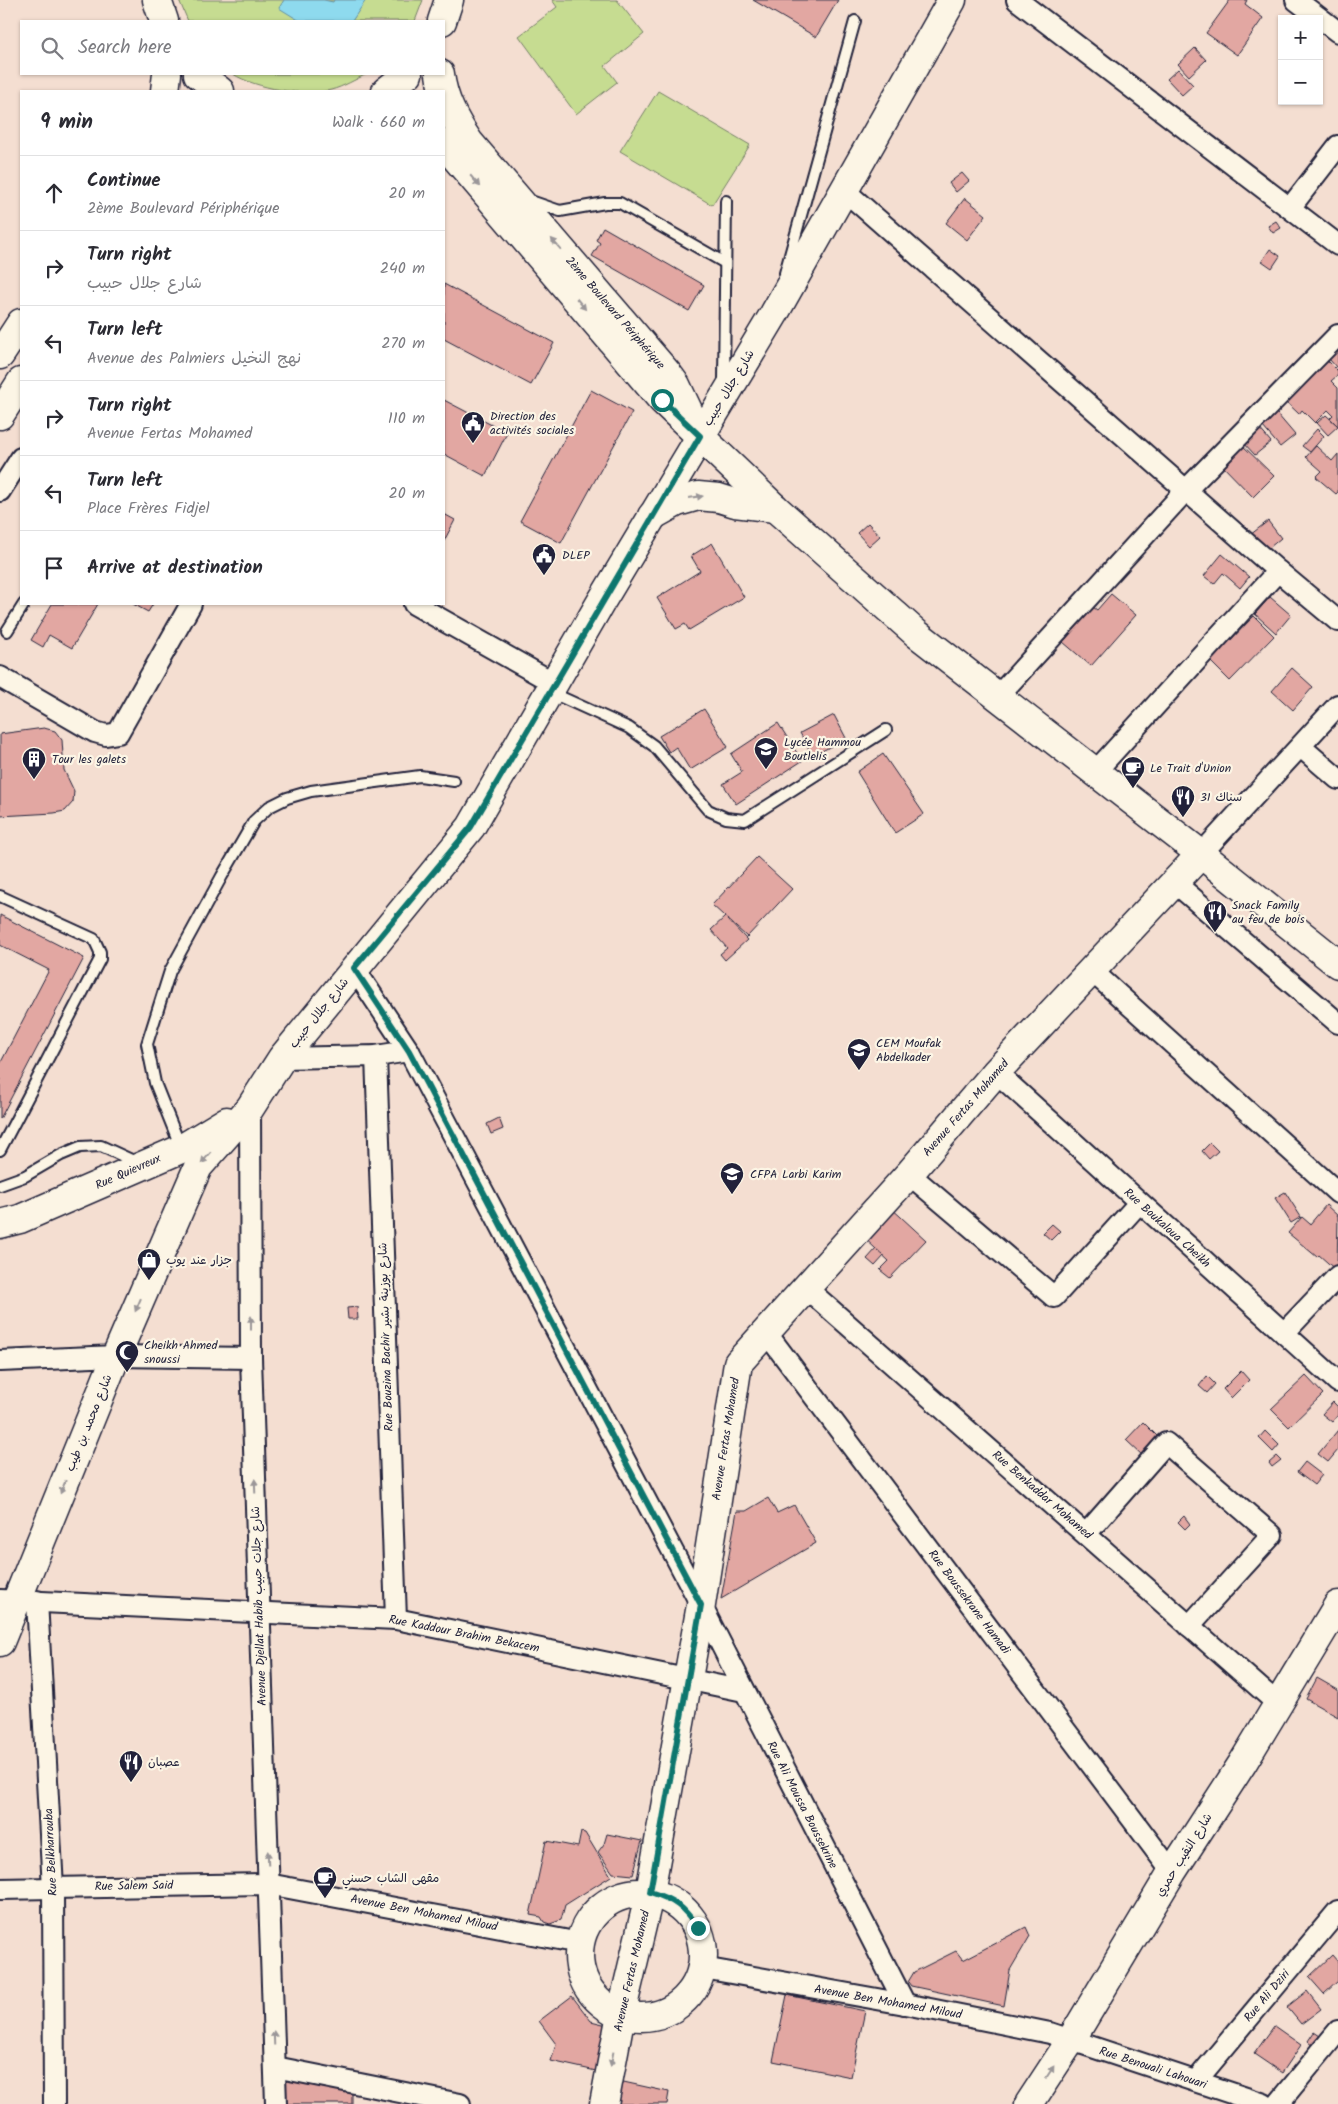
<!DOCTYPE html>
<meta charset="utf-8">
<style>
body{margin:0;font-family:Kalam,"Playpen Sans Arabic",sans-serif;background:#f7f7f7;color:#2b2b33}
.controls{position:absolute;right:15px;top:15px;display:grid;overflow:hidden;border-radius:0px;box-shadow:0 1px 4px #0004}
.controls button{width:45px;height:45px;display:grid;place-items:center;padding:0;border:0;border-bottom:1px solid #e1e1e2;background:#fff;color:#2b2b33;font:25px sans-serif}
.stop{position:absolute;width:15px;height:15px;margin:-11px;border:4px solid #0f766e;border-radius:50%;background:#fff}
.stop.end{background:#0f766e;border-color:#fff;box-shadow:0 1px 5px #0008}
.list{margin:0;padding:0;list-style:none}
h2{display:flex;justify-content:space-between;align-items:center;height:65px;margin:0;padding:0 20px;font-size:21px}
h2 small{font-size:16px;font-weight:400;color:#7c7c81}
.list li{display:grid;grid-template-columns:32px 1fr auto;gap:15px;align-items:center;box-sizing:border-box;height:75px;padding:0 20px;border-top:1px solid #e1e1e2}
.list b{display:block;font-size:19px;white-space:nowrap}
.list p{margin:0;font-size:16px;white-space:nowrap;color:#7c7c81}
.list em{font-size:16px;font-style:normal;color:#7c7c81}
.icon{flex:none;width:28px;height:28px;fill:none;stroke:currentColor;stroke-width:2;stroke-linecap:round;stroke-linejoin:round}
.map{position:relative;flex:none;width:1338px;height:2104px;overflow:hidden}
.search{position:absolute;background:#fff;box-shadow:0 1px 4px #0004;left:20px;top:20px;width:425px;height:55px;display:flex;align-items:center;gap:12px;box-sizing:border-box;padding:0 18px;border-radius:0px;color:#7c7c81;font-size:19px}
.panel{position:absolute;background:#fff;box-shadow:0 1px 4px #0004;left:20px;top:90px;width:425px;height:515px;border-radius:0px}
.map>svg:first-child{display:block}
</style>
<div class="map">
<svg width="1338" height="2104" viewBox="0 0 1338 2104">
<rect width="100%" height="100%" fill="#f4ded1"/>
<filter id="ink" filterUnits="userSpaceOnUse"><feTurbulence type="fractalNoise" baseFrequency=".02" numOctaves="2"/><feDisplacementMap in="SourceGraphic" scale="10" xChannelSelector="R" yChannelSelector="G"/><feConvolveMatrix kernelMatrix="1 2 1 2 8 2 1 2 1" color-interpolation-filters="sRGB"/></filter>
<g filter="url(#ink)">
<g fill="#c6dc91" stroke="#747f66">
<polygon points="179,0 423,0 415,21 188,21"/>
<polygon points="552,0 617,0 644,34 605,66 617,82 576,114 519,36 557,7"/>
<path d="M233,74H367C356,79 343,87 331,90C305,97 255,88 233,74Z"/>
<polygon points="658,91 750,145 712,205 620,151"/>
</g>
<polygon fill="#8edaee" stroke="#6390a6" points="284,0 324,0 333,2 334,0 366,0 352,21 300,21 279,8"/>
<g fill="#e2a7a2" stroke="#22223b">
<polygon points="753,0 838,0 816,37"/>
<polygon points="1230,0 1247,0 1245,4 1263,18 1237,55 1206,33"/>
<polygon points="1195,48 1206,60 1189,76 1178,64"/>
<polygon points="1178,69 1193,85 1182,95 1167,79"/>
<polygon points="962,173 969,181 956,192 949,183"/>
<polygon points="965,198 986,215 967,240 946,223"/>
<polygon points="1276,221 1281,228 1273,233 1268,226"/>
<polygon points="603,227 704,285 689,311 592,256 600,243 596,240"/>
<polygon points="1270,249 1280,256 1272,268 1262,261"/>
<polygon points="444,284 554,343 531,385 444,339"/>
<polygon points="1338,342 1338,367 1337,368 1322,351"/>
<polygon points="1320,353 1338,371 1338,375 1331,381 1338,388 1338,426 1330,418 1333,415 1328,410 1315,423 1302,410 1299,414 1279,395"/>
<polygon points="591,390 632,412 561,543 520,521"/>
<polygon points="444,400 507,433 485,476 444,454"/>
<polygon points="1272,408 1295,435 1280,447 1257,420"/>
<polygon points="1326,415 1338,426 1328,435 1317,423"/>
<polygon points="1258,427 1271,442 1255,455 1242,441"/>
<polygon points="1317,429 1324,436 1310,452 1302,446"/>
<polygon points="1237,440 1274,476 1253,497 1217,460"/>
<polygon points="1316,446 1332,461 1338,454 1338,492 1336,494 1316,477 1322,471 1306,457"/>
<polygon points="444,514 455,520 444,541"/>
<polygon points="1268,521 1281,538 1264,552 1250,535"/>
<polygon points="868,523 880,536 869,546 857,533"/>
<polygon points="712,543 744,597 689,630 685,624 676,629 657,598 700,571 691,556"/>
<polygon points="1222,554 1249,577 1240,588 1223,573 1214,584 1204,576"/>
<polygon points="1111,594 1136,615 1091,666 1063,642 1093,607 1097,610"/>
<polygon points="1270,597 1291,615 1276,633 1255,614"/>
<polygon points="52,604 98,604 72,648 49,635 43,647 31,640"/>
<polygon points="133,604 153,604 148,612"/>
<polygon points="1254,616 1274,636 1230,681 1210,661"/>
<polygon points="1292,668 1313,687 1293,710 1272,691"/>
<polygon points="704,709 728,747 690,770 676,747 669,752 659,736"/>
<polygon points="834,715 846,738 813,756 800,733"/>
<polygon points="778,723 802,761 736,804 723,784 742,772 731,754"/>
<polygon points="44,728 55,731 62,740 64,770 74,791 73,802 65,811 54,813 0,816 0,734"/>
<polygon points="883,754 924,814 895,833 857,772"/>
<polygon points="757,857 792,889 747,937 712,905"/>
<polygon points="0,915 84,958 0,1119 0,1064 49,970 0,945"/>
<polygon points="725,917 747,940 725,960 720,954 727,948 711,930"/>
<polygon points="499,1118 503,1129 491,1134 487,1124"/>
<polygon points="1210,1143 1218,1151 1209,1159 1202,1151"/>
<polygon points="1285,1192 1301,1217 1291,1223 1275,1198"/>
<polygon points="1326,1205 1338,1216 1337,1271 1319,1255 1317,1257 1288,1233 1302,1217 1310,1224"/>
<polygon points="889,1206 926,1240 890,1278 880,1270 889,1261 862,1236"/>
<polygon points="1052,1224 1060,1231 1051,1240 1043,1233"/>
<polygon points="876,1249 884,1256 875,1266 867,1259"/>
<polygon points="357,1307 358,1319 348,1319 347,1308"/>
<polygon points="1241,1371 1249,1380 1231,1398 1223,1389"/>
<polygon points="1207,1376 1215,1384 1207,1393 1199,1386"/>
<polygon points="1306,1376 1323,1394 1289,1427 1271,1409"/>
<polygon points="1333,1402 1338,1407 1338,1415 1332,1422 1322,1414"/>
<polygon points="1143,1422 1160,1439 1143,1456 1126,1440"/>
<polygon points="1338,1430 1338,1450 1328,1462 1318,1454"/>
<polygon points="1265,1431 1279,1445 1273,1452 1259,1438"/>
<polygon points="1277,1456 1281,1460 1272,1467 1269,1463"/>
<polygon points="1305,1462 1322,1475 1314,1485 1297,1472"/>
<polygon points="768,1498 777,1513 794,1505 816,1543 721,1599 737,1511 746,1511"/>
<polygon points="1184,1516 1190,1524 1185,1529 1178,1522"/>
<polygon points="1317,1678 1338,1690 1338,1717 1306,1699"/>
<polygon points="581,1832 585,1833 611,1876 565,1905 561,1920 550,1924 544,1922 541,1917 530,1915 546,1841 578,1847"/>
<polygon points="607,1834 642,1841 633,1875 613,1873 598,1852 604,1844"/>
<polygon points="1026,1927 1030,1936 1010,1970 1004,2006 911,1986 908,1982 914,1972 956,1951 963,1960"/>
<polygon points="1332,1955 1338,1962 1338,1981 1324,1994 1309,1977"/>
<polygon points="1307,1991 1321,2009 1301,2024 1287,2007"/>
<polygon points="787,1995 865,2011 851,2077 773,2061"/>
<polygon points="572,1996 591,2021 607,2025 596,2071 551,2061 556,2044 539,2021"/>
<polygon points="1274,2026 1301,2045 1282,2073 1254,2054"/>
<polygon points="1314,2032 1323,2038 1316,2048 1308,2041"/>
<polygon points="288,2078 352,2088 352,2104 279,2104 280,2086"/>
<polygon points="619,2081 669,2092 667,2104 614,2104"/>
</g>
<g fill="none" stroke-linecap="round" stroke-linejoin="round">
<g stroke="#22223b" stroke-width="14">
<g id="lane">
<polyline points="528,200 560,211 605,203 620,203 725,263"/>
<polyline points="785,273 855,21"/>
<polyline points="724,382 726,201"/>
<polyline points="7,631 24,604"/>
<polyline points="550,692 629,728 654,746 708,810 726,818 745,820 886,730"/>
<polyline points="0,896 94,939 100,952 100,959 0,1150"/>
<polyline points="181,1148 155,1083 147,1044 170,971 222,876 254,821 269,807 287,798 311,791 420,776 454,781"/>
<polyline points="0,1185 25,1176 61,1155 80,1147 101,1146 138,1163"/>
</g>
</g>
<g stroke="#22223b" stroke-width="24">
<g id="street">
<polyline points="1017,0 1338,245"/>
<polyline points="1296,0 1338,32"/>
<polyline points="845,191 1278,571 1338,621"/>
<polyline points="1290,208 1338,146"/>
<polyline points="0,491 21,458"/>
<polyline points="414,604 554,683"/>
<polyline points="0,677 95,732 106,735 118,733 191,604"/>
<polyline points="998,696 1187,489 1338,335"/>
<polyline points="1301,747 1338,779"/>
<polyline points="1095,772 1278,571"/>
<polyline points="1201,854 1338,705"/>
<polyline points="1174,882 1338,1023"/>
<polyline points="354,968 409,1051 701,1605 905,2004"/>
<polyline points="1092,971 1338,1193"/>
<polyline points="376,1056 396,1619"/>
<polyline points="282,1058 376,1056 409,1051"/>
<polyline points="996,1072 1338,1382"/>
<polyline points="250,1108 251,1358 276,2104"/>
<polyline points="909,1174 1054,1297 1139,1203"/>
<polyline points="805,1287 1278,1704"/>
<polyline points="765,1331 1172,1872"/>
<polyline points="1284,1333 1338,1276"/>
<polyline points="0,1361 116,1356 251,1358"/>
<polyline points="1086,1534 1166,1443 1272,1535 1189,1626"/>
<polyline points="0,1600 396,1619 744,1691"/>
<polyline points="37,1601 53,1888 54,2104"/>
<polyline points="0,1889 268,1884 580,1943"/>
<polyline points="703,1968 905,2004 1050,2033 1264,2104"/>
<polyline points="275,2067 460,2104"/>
<polyline points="1196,2081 1338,1911"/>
<polyline points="1278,2104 1338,2031"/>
</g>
</g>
<g stroke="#22223b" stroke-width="31">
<g id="secondary">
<polyline points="0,1224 20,1219 181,1149 227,1121"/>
<polyline points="0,1642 116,1356 198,1167 250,1108 282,1058 471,827 601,602 774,314 952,0"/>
<circle cx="641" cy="1955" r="62"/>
<polyline points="604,2104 621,2014 650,1892 701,1605 738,1363 909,1174 996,1072 1201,854"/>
<polyline points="1029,2104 1071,2040 1172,1872 1242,1764 1338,1605"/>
</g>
</g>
<g stroke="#22223b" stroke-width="31">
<g id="primary">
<polyline points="157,0 164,21"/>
<polyline points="442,21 449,0"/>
<polyline points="198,74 220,91"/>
<path d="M440,74C443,100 455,121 469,142L668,374L676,385L693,421"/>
<polyline points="165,91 167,74"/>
<polyline points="386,91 408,74"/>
<polyline points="444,144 662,400 775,508 917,634 1201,854 1338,964"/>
<polyline points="0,355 21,323"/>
<polyline points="0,415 21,382"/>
<polyline points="652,516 677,502 698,496 719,498 735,503 775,508"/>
</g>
</g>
<use href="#lane" stroke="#fcf5e5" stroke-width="10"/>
<use href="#street" stroke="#fcf5e5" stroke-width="20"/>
<use href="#secondary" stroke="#fcf5e5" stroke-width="28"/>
<use href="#primary" stroke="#fcf5e5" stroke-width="28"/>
</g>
<defs><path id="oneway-solid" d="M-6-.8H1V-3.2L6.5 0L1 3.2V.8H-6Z" transform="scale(1.25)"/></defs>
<g fill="#9a9698">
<use href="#oneway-solid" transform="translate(475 181) rotate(50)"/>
<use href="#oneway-solid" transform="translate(556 244) rotate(-131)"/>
<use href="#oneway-solid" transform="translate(581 304) rotate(50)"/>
<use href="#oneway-solid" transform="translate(696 497) rotate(-7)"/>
<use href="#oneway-solid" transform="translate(206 1158) rotate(131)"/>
<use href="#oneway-solid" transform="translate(138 1305) rotate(113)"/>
<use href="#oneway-solid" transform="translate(251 1323) rotate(-90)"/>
<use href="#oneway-solid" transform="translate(255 1486) rotate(-92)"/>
<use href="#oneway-solid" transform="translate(63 1487) rotate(112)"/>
<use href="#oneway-solid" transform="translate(268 1858) rotate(-92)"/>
<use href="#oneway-solid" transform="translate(274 2038) rotate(-92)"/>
<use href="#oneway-solid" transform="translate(612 2059) rotate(101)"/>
<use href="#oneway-solid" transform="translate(1050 2072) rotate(-57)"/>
</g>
</g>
<g fill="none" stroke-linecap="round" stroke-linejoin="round" filter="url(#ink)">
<path stroke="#0f766e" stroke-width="6" d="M662,400L700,436L471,827L354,968L409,1051L701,1605L650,1892C675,1900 684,1907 698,1928"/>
</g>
<defs>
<g id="civic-pin" transform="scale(1.25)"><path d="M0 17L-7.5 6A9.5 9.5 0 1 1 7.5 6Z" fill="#22223b" stroke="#fcf5e5"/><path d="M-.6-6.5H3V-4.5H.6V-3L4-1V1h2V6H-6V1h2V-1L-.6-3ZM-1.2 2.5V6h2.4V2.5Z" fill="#fff"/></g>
<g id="school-pin" transform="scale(1.25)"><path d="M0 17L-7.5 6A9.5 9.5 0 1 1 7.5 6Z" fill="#22223b" stroke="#fcf5e5"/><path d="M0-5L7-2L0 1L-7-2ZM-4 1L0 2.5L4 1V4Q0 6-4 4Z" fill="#fff"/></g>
<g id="building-pin" transform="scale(1.25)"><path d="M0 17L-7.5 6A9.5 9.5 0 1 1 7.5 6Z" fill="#22223b" stroke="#fcf5e5"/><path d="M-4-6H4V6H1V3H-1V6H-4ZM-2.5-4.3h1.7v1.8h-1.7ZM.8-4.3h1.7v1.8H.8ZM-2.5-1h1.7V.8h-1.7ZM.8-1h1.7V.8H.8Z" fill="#fff"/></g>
<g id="cafe-pin" transform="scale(1.25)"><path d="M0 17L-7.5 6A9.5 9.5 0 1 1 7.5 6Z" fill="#22223b" stroke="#fcf5e5"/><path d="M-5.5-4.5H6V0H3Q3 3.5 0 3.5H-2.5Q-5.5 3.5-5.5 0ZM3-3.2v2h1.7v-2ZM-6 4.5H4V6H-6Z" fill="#fff"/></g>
<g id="restaurant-pin" transform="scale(1.25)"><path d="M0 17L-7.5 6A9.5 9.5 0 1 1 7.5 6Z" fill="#22223b" stroke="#fcf5e5"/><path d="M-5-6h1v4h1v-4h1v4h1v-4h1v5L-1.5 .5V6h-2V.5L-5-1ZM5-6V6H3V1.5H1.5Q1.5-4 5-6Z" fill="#fff"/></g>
<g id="university-pin" transform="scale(1.25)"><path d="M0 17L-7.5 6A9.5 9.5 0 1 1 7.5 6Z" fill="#22223b" stroke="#fcf5e5"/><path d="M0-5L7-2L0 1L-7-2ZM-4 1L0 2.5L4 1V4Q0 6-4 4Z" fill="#fff"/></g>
<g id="shop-pin" transform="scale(1.25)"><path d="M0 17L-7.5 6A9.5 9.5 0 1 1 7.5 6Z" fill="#22223b" stroke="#fcf5e5"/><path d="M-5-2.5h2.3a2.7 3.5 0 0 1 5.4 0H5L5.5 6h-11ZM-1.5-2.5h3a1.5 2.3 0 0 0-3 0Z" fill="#fff"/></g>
<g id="mosque-pin" transform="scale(1.25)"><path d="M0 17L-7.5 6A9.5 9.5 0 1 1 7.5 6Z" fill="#22223b" stroke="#fcf5e5"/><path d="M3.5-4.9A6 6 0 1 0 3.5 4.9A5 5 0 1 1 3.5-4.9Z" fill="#fff"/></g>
</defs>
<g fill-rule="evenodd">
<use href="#civic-pin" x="473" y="423"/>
<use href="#civic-pin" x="544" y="555"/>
<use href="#school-pin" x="766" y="749"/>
<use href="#building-pin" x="34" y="759"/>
<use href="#cafe-pin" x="1133" y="768"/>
<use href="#restaurant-pin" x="1183" y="797"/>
<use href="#restaurant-pin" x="1215" y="912"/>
<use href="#school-pin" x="859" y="1050"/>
<use href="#university-pin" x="732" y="1174"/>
<use href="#shop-pin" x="149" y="1260"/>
<use href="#mosque-pin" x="127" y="1352"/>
<use href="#restaurant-pin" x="131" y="1762"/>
<use href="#cafe-pin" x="325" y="1878"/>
</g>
<g text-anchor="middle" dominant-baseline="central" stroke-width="4.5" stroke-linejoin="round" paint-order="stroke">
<g font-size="12" fill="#22223b" stroke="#fcf5e5">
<text transform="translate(615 313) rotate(49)">2ème Boulevard Périphérique</text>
<text transform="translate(729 388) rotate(-59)">شارع جلال حبيب</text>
<text transform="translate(319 1013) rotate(-51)">شارع جلال حبيب</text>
<text transform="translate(966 1108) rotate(-49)">Avenue Fertas Mohamed</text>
<text transform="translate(128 1172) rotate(-24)">Rue Quievreux</text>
<text transform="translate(1167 1228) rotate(42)">Rue Boukaloua Cheikh</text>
<text transform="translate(386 1337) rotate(-92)">Rue Bouzina Bachir شارع بوزينة بشير</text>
<text transform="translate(89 1423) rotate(-68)">شارع محمد بن طيب</text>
<text transform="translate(726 1439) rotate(-81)">Avenue Fertas Mohamed</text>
<text transform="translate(1042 1495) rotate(41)">Rue Benkaddar Mohamed</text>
<text transform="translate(969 1602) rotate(53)">Rue Boussekrane Hamadi</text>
<text transform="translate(259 1606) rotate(-92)">Avenue Djellat Habib شارع جلات حبيب</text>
<text transform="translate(464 1634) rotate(11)">Rue Kaddour Brahim Bekacem</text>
<text transform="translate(802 1805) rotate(63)">Rue Ali Moussa Boussekrine</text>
<text transform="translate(51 1852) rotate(-93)">Rue Belkharrouba</text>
<text transform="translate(1184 1855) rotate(-58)">شارع النقيب حمري</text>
<text transform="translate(134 1886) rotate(-1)">Rue Salem Said</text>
<text transform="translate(424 1913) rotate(11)">Avenue Ben Mohamed Miloud</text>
<text transform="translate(632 1971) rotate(-77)">Avenue Fertas Mohamed</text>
<text transform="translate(1267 1996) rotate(-50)">Rue Ali Dziri</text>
<text transform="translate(888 2002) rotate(10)">Avenue Ben Mohamed Miloud</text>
<text transform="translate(1153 2068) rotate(18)">Rue Benouali Lahouari</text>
</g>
<g font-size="12" fill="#22223b" stroke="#fcf5e5" text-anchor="start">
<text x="490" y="416">Direction des<tspan x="490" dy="14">activités sociales</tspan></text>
<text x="562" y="555">DLEP</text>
<text x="784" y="742">Lycée Hammou<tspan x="784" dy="14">Boutlelis</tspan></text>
<text x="52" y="759">Tour les galets</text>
<text x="1150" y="768">Le Trait d'Union</text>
<text x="1200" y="797">سناك 31</text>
<text x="1232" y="905">Snack Family<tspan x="1232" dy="14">au feu de bois</tspan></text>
<text x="876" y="1043">CEM Moufak<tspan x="876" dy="14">Abdelkader</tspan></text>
<text x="750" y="1174">CFPA Larbi Karim</text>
<text x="166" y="1260">جزار عند يوب</text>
<text x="144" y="1345">Cheikh Ahmed<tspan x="144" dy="14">snoussi</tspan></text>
<text x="148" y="1762">عصبان</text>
<text x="342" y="1878">مقهى الشاب حسني</text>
</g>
</g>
</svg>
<div class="controls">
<button>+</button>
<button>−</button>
</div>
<div class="stop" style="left:662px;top:400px"></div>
<div class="stop end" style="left:698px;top:1928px"></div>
<div class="search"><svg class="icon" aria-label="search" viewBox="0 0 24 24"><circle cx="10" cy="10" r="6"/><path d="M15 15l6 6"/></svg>Search here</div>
<section class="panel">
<h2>9 min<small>Walk · 660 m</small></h2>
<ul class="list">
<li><svg class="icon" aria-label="ahead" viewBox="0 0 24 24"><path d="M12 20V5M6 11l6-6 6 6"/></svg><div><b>Continue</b><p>2ème Boulevard Périphérique</p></div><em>20 m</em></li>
<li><svg class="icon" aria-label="right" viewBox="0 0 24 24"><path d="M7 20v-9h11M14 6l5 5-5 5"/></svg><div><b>Turn right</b><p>شارع جلال حبيب</p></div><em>240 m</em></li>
<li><svg class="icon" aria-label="left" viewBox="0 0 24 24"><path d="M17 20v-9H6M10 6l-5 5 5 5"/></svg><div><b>Turn left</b><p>Avenue des Palmiers نهج النخيل</p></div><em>270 m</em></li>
<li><svg class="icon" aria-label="right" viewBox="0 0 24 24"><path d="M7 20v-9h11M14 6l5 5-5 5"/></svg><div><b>Turn right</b><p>Avenue Fertas Mohamed</p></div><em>110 m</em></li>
<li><svg class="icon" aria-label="left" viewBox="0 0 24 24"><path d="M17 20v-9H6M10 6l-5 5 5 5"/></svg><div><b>Turn left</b><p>Place Frères Fidjel</p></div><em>20 m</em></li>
<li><svg class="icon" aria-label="arrive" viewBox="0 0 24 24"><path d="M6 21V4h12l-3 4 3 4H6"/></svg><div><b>Arrive at destination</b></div></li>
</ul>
</section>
</div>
